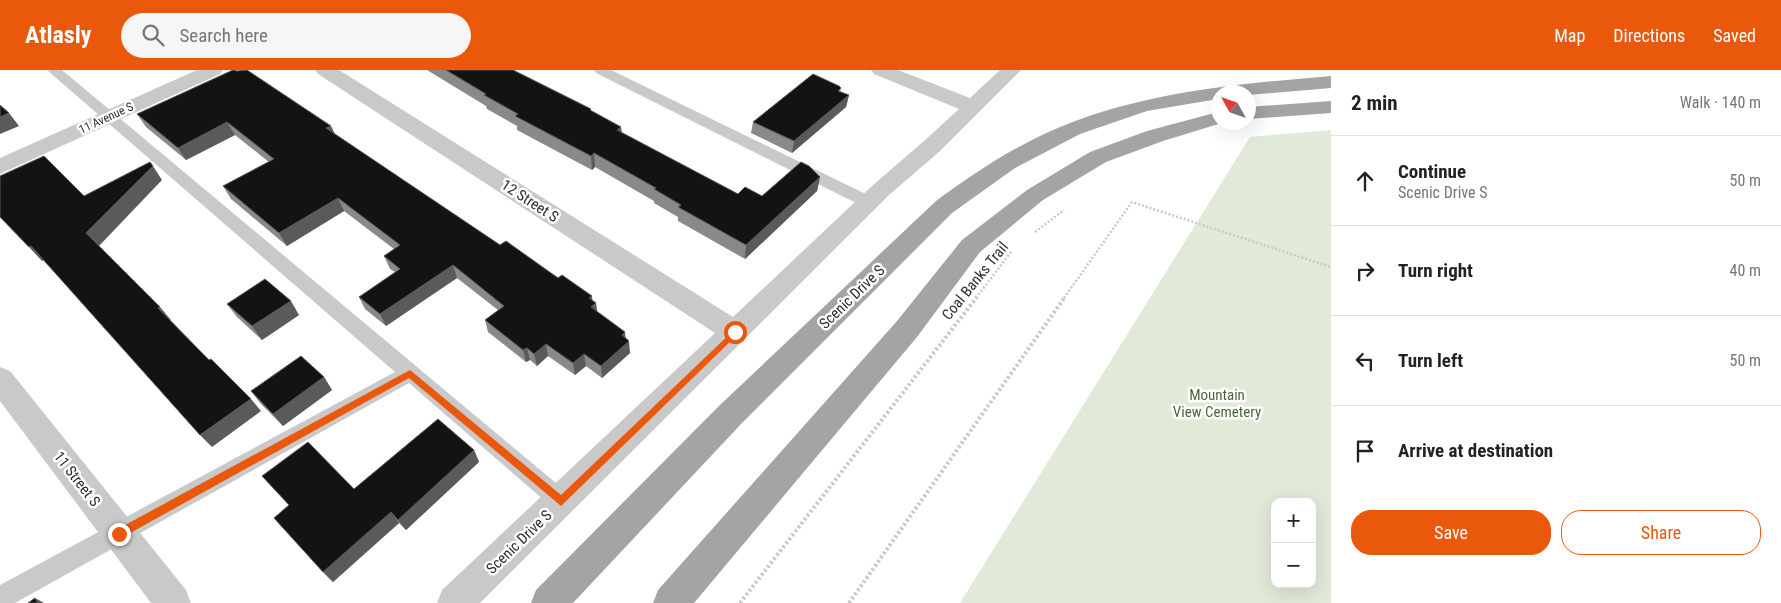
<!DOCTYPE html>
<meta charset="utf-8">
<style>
body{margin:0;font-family:"Roboto Condensed",sans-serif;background:#f6f6f6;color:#222}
.controls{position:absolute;right:15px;bottom:15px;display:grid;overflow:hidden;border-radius:10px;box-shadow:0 5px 20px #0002}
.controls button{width:45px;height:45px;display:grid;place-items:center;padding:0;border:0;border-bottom:1px solid #e0e0e0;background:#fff;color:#222;font:25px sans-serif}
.compass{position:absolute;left:1211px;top:15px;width:45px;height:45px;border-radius:50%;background:#fff;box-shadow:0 5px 20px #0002;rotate:310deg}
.stop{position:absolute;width:15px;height:15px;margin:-11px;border:4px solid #ea580c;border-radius:50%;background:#fff}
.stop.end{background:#ea580c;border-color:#fff;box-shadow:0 1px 5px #0008}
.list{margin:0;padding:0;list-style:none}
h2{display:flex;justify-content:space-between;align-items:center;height:65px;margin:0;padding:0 20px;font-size:21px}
h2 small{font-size:16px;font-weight:400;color:#767676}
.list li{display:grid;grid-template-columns:32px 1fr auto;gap:15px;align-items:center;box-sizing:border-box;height:90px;padding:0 20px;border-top:1px solid #e0e0e0}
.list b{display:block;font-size:19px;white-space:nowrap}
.list p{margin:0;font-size:16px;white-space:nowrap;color:#767676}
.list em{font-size:16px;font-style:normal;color:#767676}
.actions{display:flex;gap:10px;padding:15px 20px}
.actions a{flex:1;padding:11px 0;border:1px solid #ea580c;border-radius:20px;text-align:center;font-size:18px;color:#ea580c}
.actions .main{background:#ea580c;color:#fff}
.icon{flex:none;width:28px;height:28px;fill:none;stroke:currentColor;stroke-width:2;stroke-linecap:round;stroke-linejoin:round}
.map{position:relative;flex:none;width:1331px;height:533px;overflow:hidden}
header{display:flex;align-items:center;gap:30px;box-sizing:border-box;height:70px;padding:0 25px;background:#ea580c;color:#fff}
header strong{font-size:24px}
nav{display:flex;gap:28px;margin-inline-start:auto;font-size:18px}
.search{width:350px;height:45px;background:#f6f6f6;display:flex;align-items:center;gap:12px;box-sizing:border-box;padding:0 18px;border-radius:28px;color:#767676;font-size:19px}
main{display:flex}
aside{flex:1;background:#fff}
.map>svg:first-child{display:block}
</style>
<header>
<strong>Atlasly</strong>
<div class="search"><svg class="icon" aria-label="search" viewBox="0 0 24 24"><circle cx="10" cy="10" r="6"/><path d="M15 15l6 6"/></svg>Search here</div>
<nav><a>Map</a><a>Directions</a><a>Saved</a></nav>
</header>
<main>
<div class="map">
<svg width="1331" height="533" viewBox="0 0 1331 533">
<rect width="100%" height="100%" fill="#fff"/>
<path fill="#e1e9d9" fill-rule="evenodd" d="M1331,60V533H960L1250,67ZM1275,432H1312V514H1275Z"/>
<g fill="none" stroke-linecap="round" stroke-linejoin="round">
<g stroke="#c9c9c9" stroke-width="2.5" stroke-dasharray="2 2" stroke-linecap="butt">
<polyline points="1035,162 1064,140"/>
<polyline points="976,228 1011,182"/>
<polyline points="1064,228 1132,132 1331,197"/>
</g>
<g stroke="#c9c9c9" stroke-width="4" stroke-dasharray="2.5 2.5" stroke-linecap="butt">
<polyline points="740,533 977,227"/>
<polyline points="849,533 1065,227"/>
</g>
<g fill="#c9c9c9" fill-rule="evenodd">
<polygon points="47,0 62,0 569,424 572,431 569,438 561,441 553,438 409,313 15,533 0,533 0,515 395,302"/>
<polygon points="594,0 611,0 874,128 876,132 874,136 868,137 862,136 596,3"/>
</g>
<g fill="#c9c9c9" fill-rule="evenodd">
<polygon points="197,0 223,0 220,4 0,104 0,88"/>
<polygon points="315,0 339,0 733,247 873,115 924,71 959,39 874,4 871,0 898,0 970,28 1000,0 1021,0 940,81 889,125 480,533 437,533 442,520 715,263 318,4"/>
<polygon points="0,297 10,301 186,520 191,533 151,533 0,331"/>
</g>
<g fill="#a4a4a4" fill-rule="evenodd">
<path d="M1331,6V18L1248,25V22H1218V29L1147,41L1080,64L1015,98L952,143L742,353L573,533H531L536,520L720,335L936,131C966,109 998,87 1032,70C1126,23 1228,15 1331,6Z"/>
<polygon points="1331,31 1331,43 1248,49 1248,37"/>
<polygon points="1218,42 1218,52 1225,52 1163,71 1106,92 1043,130 980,182 917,267 694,533 653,533 658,520 897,251 962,170 1027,120 1090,82 1147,61"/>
</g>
</g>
<g fill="#898989">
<polygon points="233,0 335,64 500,175 592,226 592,231 597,242 626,268 630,283 602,308 586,296 575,305 548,286 537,296 530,290 526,292 488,262 485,250 498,240 457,208 386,256 365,239 359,227 395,202 390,199 384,186 394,179 344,141 287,176 231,129 223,116 269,92 235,65 186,90 146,57 137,44"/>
<polygon points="427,0 513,0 621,57 622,63 738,124 762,126 820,107 817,121 745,189 678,151 678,147 654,133 654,131 595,97 592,100 517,60 517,56 487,39 486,36"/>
<polygon points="841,18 840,22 849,25 846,37 792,83 751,63 753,52"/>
<polygon points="227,234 299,245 262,270 237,247"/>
<polygon points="324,307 332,320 283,356 261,334 251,321"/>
<polygon points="474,380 479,392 406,460 399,453 333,512 323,502 354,419"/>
</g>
<g fill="#5a5a5a">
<polygon points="849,25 846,37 792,83 794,71"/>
<polygon points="9,43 19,56 0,64 0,47"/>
<polygon points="227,52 235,65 186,90 178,78"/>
<polygon points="331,56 337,68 326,58"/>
<polygon points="621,57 622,71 617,60"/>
<polygon points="594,83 595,97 592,100 591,86"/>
<polygon points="153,96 162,110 98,177 86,163"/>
<polygon points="820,107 817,121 745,189 746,175"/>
<polygon points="338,128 344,141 287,176 279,163"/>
<polygon points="31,176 44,190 42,191 29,177"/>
<polygon points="453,195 457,208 386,256 380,244"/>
<polygon points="592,226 593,236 596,233 598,246 593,250 589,228"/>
<polygon points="291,231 299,245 262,270 252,256"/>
<polygon points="160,237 171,250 170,251 158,238"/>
<polygon points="625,262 626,273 629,271 630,283 602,308 601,296 622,265"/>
<polygon points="546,274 548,286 537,296 534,284"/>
<polygon points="527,278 530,290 526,292 523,280"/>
<polygon points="584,284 586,296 575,305 573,293"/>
<polygon points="324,307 332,320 283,356 273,344"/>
<polygon points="251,329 261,341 212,377 200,365"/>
<polygon points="474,380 479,392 406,460 398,450"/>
<polygon points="391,442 399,453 333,512 323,502"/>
<polygon points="35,528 44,533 38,533"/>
</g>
<g fill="#131313" stroke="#5a5a5a">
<polygon points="233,0 237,1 247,0 331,56 326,58 500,175 506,171 558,208 562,205 592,226 589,228 596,233 591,237 625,262 622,265 629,271 601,296 584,284 573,293 546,274 534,284 527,278 523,280 485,250 504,236 453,195 380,244 359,227 400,199 384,186 400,175 338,128 279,163 223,116 274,89 227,52 178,78 137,44"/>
<polygon points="446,0 513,0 591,39 590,40 621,57 617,60 738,124 745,117 762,126 801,92 809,96 820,107 746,175 678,137 681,135 654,119 656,118 594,83 591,86 515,46 518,44 484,25 486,24"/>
<polygon points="813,4 839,16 841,18 838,21 849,25 794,71 753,52"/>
<polygon points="0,35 9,43 0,47"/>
<polygon points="44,86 84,126 150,92 153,96 86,163 160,237 158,238 209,290 211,289 251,329 200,365 31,176 29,177 0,147 0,106"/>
<polygon points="265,209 291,231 252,256 227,234"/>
<polygon points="301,286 324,307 273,344 251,321"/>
<polygon points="438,349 474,380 398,450 391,442 323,502 274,448 289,435 262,406 308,372 354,419"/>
<polygon points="35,528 38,533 28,533"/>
</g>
<polygon fill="#ea580c" points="735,259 738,260 738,264 561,436 409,308 123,467 116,467 114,464 116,460 410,300 561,425"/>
<g text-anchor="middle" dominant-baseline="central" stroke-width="5" stroke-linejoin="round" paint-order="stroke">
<g font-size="12" fill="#2c2c2c" stroke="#fff">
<text transform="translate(106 48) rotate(-25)">11 Avenue S</text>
</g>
<g font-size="15" fill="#2c2c2c" stroke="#fff">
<text transform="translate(530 131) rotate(33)">12 Street S</text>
<text transform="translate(975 211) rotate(-51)">Coal Banks Trail</text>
<text transform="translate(852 227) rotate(-44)">Scenic Drive S</text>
<text transform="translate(77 409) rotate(52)">11 Street S</text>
<text transform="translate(519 472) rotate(-44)">Scenic Drive S</text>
</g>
<g font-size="15" fill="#4c663b" stroke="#fff">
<text x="1217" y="325">Mountain<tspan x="1217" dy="17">View Cemetery</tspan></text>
</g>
</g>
</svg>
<div class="controls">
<button>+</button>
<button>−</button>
</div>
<svg class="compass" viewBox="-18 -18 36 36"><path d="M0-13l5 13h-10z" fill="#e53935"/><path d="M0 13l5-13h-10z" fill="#767676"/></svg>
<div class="stop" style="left:735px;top:262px"></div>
<div class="stop end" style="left:119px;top:464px"></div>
</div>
<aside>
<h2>2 min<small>Walk · 140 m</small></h2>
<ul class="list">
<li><svg class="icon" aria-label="ahead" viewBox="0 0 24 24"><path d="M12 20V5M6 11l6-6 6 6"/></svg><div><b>Continue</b><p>Scenic Drive S</p></div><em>50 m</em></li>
<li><svg class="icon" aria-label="right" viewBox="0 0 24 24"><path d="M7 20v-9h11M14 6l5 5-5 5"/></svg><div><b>Turn right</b></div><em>40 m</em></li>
<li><svg class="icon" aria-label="left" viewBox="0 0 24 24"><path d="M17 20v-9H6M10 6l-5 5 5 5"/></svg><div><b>Turn left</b></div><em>50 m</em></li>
<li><svg class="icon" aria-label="arrive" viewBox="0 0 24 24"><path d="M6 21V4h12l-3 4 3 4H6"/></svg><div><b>Arrive at destination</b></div></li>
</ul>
<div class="actions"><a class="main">Save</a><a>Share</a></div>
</aside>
</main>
